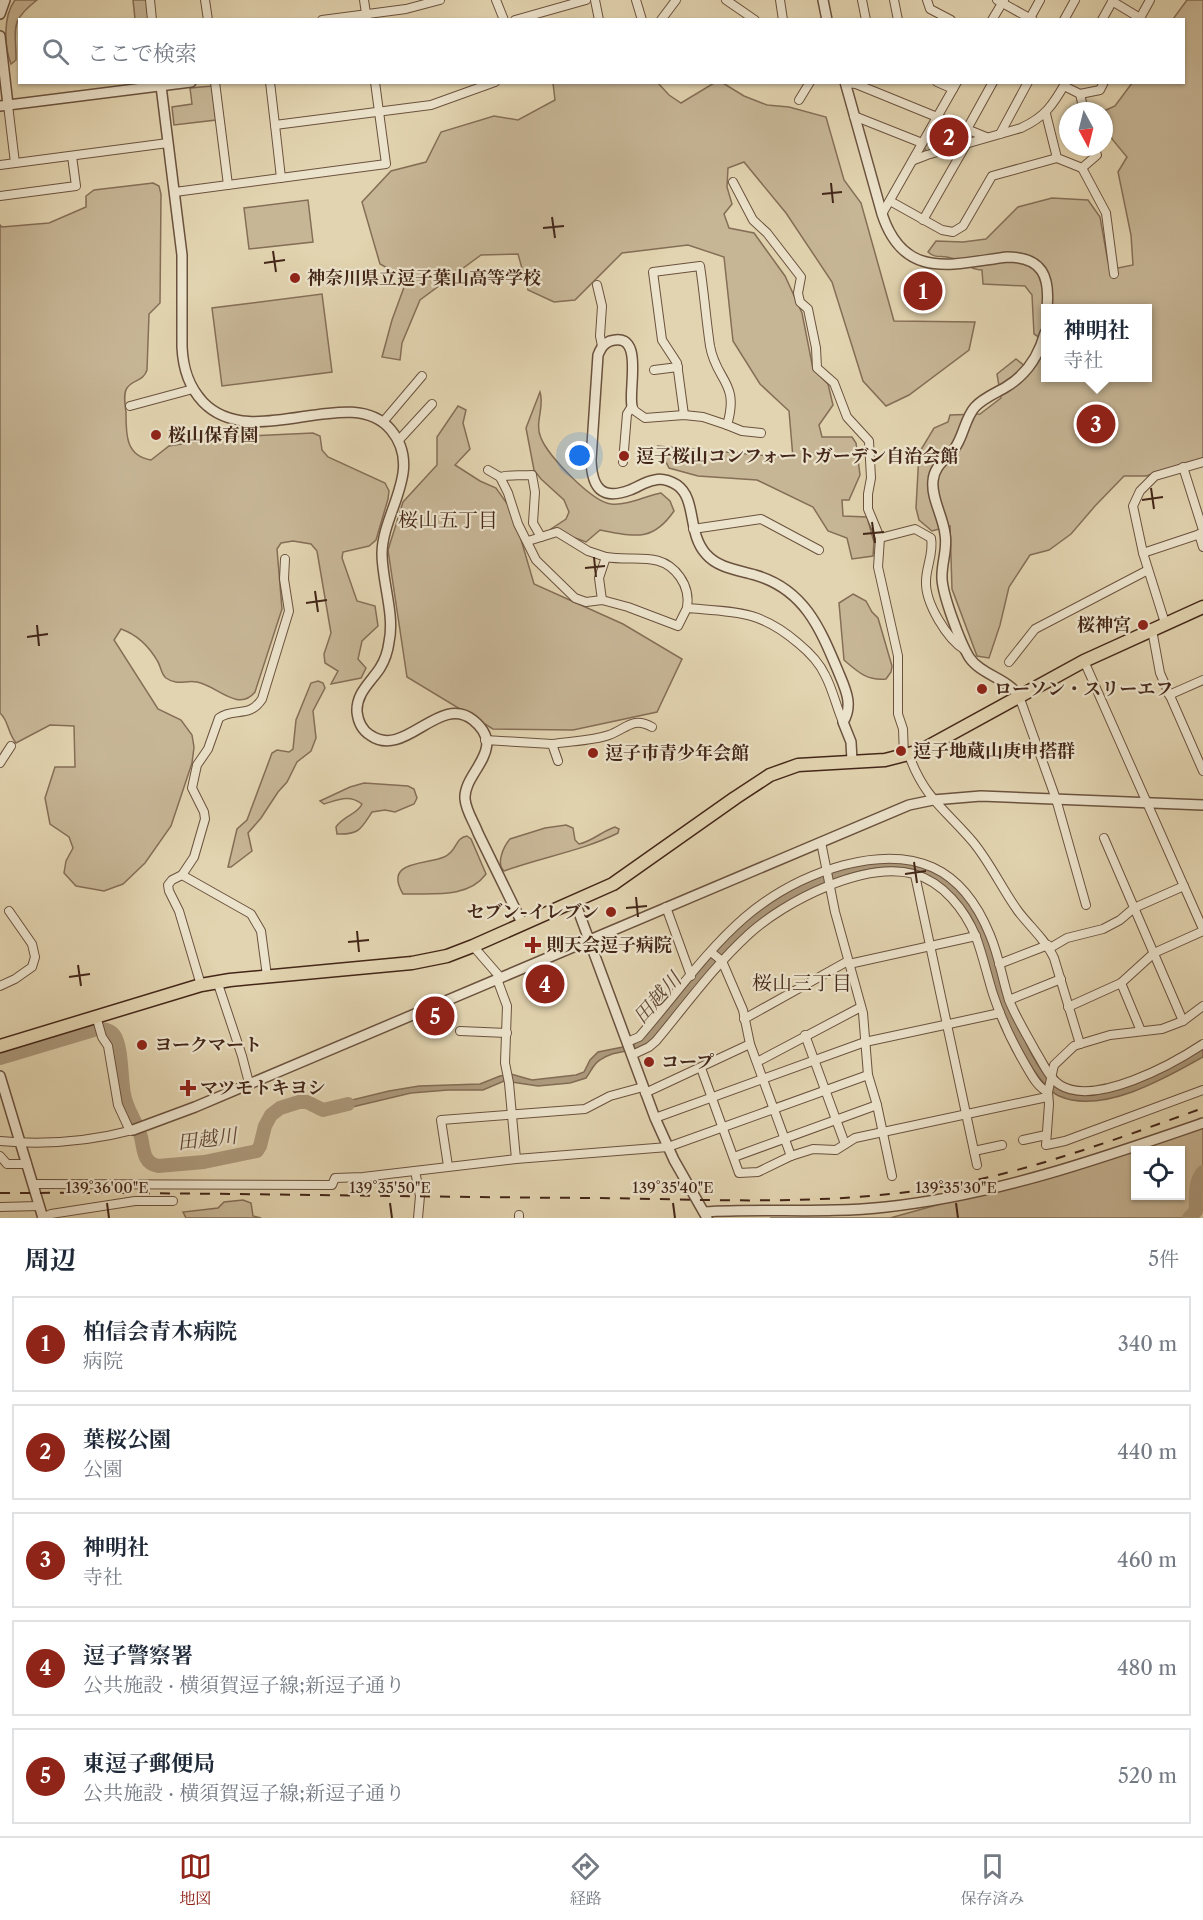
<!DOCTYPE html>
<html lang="ja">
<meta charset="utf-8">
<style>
body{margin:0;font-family:"Libre Caslon Text","Noto Serif JP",serif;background:#f2f2f3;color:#1f2937}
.controls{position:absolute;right:18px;bottom:18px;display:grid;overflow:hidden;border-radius:0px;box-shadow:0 2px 4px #0004}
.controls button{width:54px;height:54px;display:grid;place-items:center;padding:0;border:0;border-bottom:2px solid #e0e1e3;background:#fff;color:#1f2937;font:30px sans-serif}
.compass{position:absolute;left:1059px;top:102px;width:54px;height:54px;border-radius:50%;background:#fff;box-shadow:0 2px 4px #0004;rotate:173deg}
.you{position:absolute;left:580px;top:456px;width:21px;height:21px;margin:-15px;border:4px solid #fff;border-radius:50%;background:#1a73e8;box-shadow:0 0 0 9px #1a73e833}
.badge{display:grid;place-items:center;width:39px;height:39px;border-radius:50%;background:#8f2418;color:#fff;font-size:20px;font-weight:700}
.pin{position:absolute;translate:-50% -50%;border:3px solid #fff;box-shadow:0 2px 6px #0006}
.popup{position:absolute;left:1041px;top:304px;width:111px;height:78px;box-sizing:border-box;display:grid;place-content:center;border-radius:0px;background:#fff;filter:drop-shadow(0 2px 4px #0005);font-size:20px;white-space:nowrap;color:#747a83}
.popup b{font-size:22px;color:#1f2937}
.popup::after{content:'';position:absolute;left:50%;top:100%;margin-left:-12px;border:12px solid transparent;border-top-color:#fff}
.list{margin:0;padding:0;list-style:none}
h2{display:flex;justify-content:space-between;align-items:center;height:78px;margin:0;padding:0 24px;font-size:26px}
h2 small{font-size:20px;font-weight:400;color:#747a83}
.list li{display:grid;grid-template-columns:39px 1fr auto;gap:18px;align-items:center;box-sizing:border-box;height:96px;margin:0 12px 12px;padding:0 12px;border:2px solid #e0e1e3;border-radius:0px}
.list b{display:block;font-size:22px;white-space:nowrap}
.list p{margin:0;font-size:20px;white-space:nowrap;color:#747a83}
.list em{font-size:20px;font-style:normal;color:#747a83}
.icon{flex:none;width:33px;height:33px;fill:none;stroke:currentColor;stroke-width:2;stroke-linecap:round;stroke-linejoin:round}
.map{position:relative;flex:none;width:1203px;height:1218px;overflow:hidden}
.search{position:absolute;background:#fff;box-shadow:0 2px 4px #0004;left:18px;right:18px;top:18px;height:66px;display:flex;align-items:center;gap:15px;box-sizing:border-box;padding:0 21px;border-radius:0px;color:#747a83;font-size:22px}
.sheet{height:618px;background:#fff}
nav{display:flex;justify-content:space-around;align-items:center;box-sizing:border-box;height:84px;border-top:2px solid #e0e1e3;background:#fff;font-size:16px;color:#747a83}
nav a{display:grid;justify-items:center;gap:3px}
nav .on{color:#8f2418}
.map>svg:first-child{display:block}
</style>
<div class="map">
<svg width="1203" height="1218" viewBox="0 0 1203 1218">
<rect width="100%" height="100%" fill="#e2d4b0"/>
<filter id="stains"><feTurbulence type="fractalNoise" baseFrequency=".00333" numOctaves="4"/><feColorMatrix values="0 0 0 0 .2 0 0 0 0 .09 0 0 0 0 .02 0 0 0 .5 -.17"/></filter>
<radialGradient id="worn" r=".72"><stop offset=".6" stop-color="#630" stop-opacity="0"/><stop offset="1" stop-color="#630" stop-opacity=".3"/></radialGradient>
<g fill="#c7b696" stroke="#856e57" stroke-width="1.5" fill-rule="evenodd">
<path d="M15,0H37C9,22 16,27 16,60L11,64C4,46 3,16 15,0Z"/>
<polygon points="133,0 147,0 150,19 135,19"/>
<path d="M1187,0H1203V458L1146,476H1124L1095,506L1071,534L1049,550L1030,555L1009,587L1000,625L989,658L977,656L952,589L950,526L932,531L919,520L916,508L919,453L934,428L948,422L950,415L980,414L1001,398L997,374L1016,359L1030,370L1045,346V378H1147V308H1045V341L1034,334L1032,295L1025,286L983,284L982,270C969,270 963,261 951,258C941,255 936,259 928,252L936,241L963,242L986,239L1018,207L1052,198L1088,200L1100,217L1108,262L1118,268L1133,265L1131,235L1118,172L1127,157L1112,139L1104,111L1115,106L1132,83L1184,82V20L1173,19Z"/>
<polygon points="553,83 658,83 669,95 681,103 714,83 723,83 744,96 767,105 789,107 826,117 844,180 861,203 894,321 975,322 969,350 909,395 886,406 863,381 832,282 786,213 744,162 728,168 727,187 732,204 724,214 729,228 754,233 785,276 802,313 813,369 828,384 833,405 819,425 822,437 852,437 856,443 860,475 849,500 842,500 843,516 867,517 874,542 873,556 852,559 847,538 828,531 813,507 757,480 698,476 669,468 658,446 793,458 789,411 760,384 733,341 724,257 688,245 622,253 575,300 554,302 528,290 518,254 481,255 420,300 402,343 400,360 382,357 392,320 407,279 380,264 362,202 391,171 426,162 441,132 494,116 518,120 555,100"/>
<polygon points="212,86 216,120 174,125 172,107 192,104 190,88"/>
<polygon points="943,121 967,132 970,135 969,138 926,152 924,146 937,123"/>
<path d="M153,183L159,186L161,194L160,303L149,314L147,370C143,382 133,379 127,388C123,394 125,404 126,412C126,433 125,456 151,460L169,446L225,437L313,433L320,436L322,450L328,457L385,483L389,491L388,499L376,540L369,546L343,552L342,558L357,601L375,606L378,626L362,641L358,659L366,668L361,678L331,684L338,671L325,663L324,654L331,633L317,551L311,544L293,541L281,543L277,549L282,609L255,692C238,713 216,685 197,682C185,680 177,686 166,678C161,674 161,667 158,662C149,646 138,635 121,629L114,640L158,709L181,720L192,735L194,747L192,763L171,826L145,863L123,884L104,891L76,886L64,873L66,861L73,848L69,837L50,824L45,798L55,767H75L74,726L50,725L16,743C7,732 9,721 0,713V225L2,227L49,223L86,207V196L94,190Z"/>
<polygon points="308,200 313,242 249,249 244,208"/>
<polygon points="322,294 332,372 222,386 212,308"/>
<path d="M540,392C545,407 534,423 541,438C548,456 592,502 611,504C627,506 645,496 661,493L670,501L674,511C652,543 634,536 600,530L586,542L551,529L566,519L569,512L564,500L541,479L534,470L526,428Z"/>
<polygon points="458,406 466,410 463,423 470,449 455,465 480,481 496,488 513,512 534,584 623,624 682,659 657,712 573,730 493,729 407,677 388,550 403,502 437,465 437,437"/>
<path d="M853,594L866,601L872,612L878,618L892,666L891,672L886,679C867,681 858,672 844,660L839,603Z"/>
<polygon points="318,681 323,683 325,688 313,711 316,738 311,751 297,762 287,782 278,792 261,818 248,833 252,851 231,867 228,867 237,829 247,820 272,753 277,750 289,752 293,749 296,720 311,683"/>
<path d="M364,783L408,786L414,789L417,798L414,804L395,812L385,810L372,812C361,829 359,835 337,834L336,827C343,816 358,814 362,804C349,794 338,800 324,804L320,801L350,787Z"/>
<path d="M566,825L573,828L575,840L579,844C593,841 602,831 615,827L619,829L618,833C582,851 542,857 504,871C496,864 503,847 510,839L545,828Z"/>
<path d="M467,836L471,839L486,874C468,899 431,893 403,894C383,860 426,865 444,857C458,851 454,838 467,836Z"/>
<path d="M1203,1122V1171L1199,1176L1196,1211L1188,1218H770H890L1020,1182ZM1136,1150H1180V1196H1136Z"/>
<polygon points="243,1200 251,1203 253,1216 261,1218 186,1218 183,1212 218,1208 224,1202"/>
</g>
<path fill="#ac997c" stroke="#826b54" stroke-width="1.5" d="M905,862C921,867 937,871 950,882C967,896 978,914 986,934C1002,971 1026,1079 1067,1092C1082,1097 1098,1091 1112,1087C1149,1078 1170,1068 1203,1048V1057C1166,1078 1102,1115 1059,1096C1037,1086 1006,1024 999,1001C989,974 985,945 972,919C966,908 957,899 948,892C939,884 930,875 918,871C861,854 778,901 738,939C707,970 680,1006 652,1040C634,1055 616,1048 600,1060C593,1064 591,1072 586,1078L570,1083L538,1086L504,1081L483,1090H448L411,1093L331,1112V1105L389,1091L419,1086L480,1084L500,1076L511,1074L532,1080L576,1075L584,1072L590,1060L598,1052L633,1045L639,1040C668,1013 689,979 716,950C755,908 806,874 864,864C877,861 892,862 905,862Z"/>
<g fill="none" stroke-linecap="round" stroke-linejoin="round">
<g stroke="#ac997c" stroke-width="14">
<path d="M0,1058L97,1029C103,1029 109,1029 114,1035C122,1045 121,1080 124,1094C126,1109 137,1122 141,1137C144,1150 143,1163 158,1166L204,1162L257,1151L260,1146L265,1126L271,1115L280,1108L299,1102H307L323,1110L348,1104"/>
<path d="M1189,1218L1196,1211C1196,1198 1194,1182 1203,1172"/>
</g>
<g stroke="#6b523e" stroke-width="10">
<g id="minor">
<polyline points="150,0 152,20"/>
<polyline points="205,0 208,20"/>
<polyline points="364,0 367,20"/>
<polyline points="496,0 504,20"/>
<polyline points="595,0 599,20"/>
<polyline points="636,0 642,20"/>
<polyline points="726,0 755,20"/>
<polyline points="780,0 783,20"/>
<polyline points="862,0 866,20"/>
<polyline points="894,0 898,20"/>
<polyline points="927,0 930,9 951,20"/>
<polyline points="997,0 1033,20"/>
<polyline points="1112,1 1140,18"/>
<polyline points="322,20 406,9 440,0"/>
<polyline points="515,20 586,0"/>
<polyline points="661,20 676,0"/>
<polyline points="992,20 1004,0"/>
<polyline points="1029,20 1040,0"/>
<polyline points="1064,20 1075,0"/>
<polyline points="1102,20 1113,0"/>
<polyline points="1139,20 1150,0"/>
<polyline points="215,82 228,185"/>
<polyline points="270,82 275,125 431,105 495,82"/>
<polyline points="937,82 953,89"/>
<polyline points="845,83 856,84 986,137"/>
<polyline points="1064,86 1080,94 1084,111"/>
<polyline points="1080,94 1100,90 1104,82"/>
<polyline points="799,100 810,82"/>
<polyline points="8,105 15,163"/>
<polyline points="1046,114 1057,158 1082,168 1097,155 1094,147"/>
<polyline points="854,116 922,143"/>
<polyline points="275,125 281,178"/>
<polyline points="967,129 993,82"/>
<polyline points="1000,134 1028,82"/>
<path d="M914,160L927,155L1021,128C1045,117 1053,105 1066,82"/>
<polyline points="0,165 168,143"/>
<polyline points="1082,168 1106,213 1114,274"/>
<polyline points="733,182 753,220 767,233 801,277 798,293 800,302 808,309 816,348 817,368 834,383 847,417 869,441 871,478 868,494 868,509 880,538 878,567 898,656 898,714 903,729 904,756"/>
<polyline points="175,192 386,164 375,82"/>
<polyline points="0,196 76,186 72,156"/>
<polyline points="890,201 942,230 953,232 963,226 992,176 1057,158"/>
<polyline points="882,214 957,82"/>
<polyline points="923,220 967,143"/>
<polyline points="597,285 602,306 600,336 602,346"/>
<polyline points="654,370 678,367"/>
<polyline points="130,406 193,389"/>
<path d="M684,415L677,363L662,340L653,272L700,266C704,292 706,319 710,346C716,381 740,382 727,425L742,431L761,433"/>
<polyline points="383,422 422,376"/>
<polyline points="398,441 432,404"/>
<polyline points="623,462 627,414 632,406 635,411 645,418 684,415 703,417 727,425"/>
<polyline points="1183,467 1203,530"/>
<path d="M488,470L500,477L508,493L518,524L536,560L575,598L586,602L602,600L628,607L678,626L687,608C735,612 760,610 798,643C809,652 819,662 825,675C833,690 836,706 843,722"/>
<path d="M500,477C511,474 520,476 532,475L535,492L533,523L541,537L528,541"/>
<polyline points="693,529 761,519 819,550"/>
<polyline points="1199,534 1203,547"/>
<polyline points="541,537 557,532 588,551 606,557"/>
<path d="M880,538L915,529L931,538C934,553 926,567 926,581C925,603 947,639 965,650"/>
<polyline points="1143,553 1203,533"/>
<path d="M602,600L599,578L606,557C634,562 661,550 680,577C687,587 689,596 687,608"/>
<polyline points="1165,623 1143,553 1133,506 1140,491 1155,476 1203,462"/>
<polyline points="1152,630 1160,673 1203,771"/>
<polyline points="1084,661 1203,929"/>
<polyline points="1009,662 1035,629 1148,570"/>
<polyline points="1169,695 1203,680"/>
<polyline points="1019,696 1056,799 1086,905"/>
<polyline points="485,740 552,744 558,761"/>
<path d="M552,744C570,741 592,741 609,735C626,729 633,716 652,727"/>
<path d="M909,755C924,798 946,810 973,842C991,864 1002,889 1018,911C1030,927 1046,940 1054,958L1080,1044L1074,1046L1054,1065L1048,1092L1049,1104L1046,1145L1065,1141L1203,1090"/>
<polyline points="0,763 11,746"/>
<polyline points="821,842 835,912 863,1013 868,1075 877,1105 892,1176"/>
<polyline points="182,875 172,880 168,885 169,891 179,911 201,985"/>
<polyline points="915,875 977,1165"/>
<polyline points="666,907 691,976"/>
<polyline points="473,946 500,977"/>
<polyline points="1050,948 1067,938 1103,929 1120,920 1134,908 1184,886"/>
<polyline points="711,952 722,961 743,1010 750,1044 791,1156"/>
<polyline points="849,964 976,936"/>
<polyline points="999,964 1048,945"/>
<path d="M267,976L261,931L251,914L182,875L194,857L205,819L204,812L192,788L197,765L208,749L219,718C234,707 249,719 262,699L289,611L284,579L285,559"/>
<polyline points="497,979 507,1006 505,1063 509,1083 516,1159"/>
<polyline points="217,981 242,1056 249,1083"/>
<polyline points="1121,983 1141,1031"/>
<polyline points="0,986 15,979 32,967 35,957 32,944 9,911"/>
<polyline points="1009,1000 1061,979"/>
<polyline points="1068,1007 1121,983 1154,953 1203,931"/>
<polyline points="96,1016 102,1037 108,1046 118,1105 130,1131"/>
<polyline points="744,1019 848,961"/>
<polyline points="1183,1021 1203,1006"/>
<polyline points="460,1031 507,1033"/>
<polyline points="805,1035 845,1144"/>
<path d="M627,1042L639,1037C674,997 705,952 744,918C773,893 807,875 844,865C914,847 962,866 990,935C999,956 1002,978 1009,1000C1016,1018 1027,1035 1036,1052C1043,1063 1049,1078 1060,1085C1095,1107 1173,1064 1203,1044"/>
<polyline points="1080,1044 1110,1035 1162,1029 1183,1021 1104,838"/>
<path d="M632,1055L649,1047L656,1041C686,1005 714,966 749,934C785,901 864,861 914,874C943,882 965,910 976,937C983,956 987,975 993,994C1001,1018 1012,1042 1025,1064C1031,1074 1037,1087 1048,1092"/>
<polyline points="757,1062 861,1007"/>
<polyline points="701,1068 739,1173 758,1172 791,1156 813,1149 836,1150 855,1138 1047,1097"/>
<polyline points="645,1093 750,1044"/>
<polyline points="655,1118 865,1042 1000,1013"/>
<polyline points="1023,1140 1046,1135"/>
<path d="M0,1141C43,1145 91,1141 133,1130"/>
<polyline points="974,1151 1002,1145"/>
<polyline points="0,1156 7,1164 27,1164"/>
<polyline points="734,1157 877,1105"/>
<polyline points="448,1166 441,1120 585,1109 610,1096 643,1087"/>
<polyline points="415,1171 420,1196 418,1218"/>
<polyline points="33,1184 332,1185 335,1178 363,1177 516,1159 668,1147 868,1075"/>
<polyline points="0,1207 39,1206"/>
<polyline points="519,1215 519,1218"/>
<polyline points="42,1218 51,1214 135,1201 173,1201"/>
</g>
</g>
<g stroke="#6b523e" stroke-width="12">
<g id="tertiary">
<polyline points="823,0 827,20"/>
<polyline points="0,14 5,0"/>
<polyline points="0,36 8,105"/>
<path d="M845,82L882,214C904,281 952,264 1007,257C1043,257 1050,277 1047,308"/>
<path d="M161,86L182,255V347C183,368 188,386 203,402C253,454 350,381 391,430C424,470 382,512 382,554C382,581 395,615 389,642C388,650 385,660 380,668C371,682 356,693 357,712C358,721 362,730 370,735C405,760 439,693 473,720C509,749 463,772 465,799C466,811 474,822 478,833C493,864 508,894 523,925"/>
<polyline points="0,106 191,82"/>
<path d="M632,406C628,389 645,330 610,341C603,344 601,348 598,355L591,460C592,487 601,501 630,490C638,487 646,481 655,480C662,478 670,481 677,485C697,499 687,533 706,554C718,568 738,570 755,575C804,589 820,628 838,671C845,688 854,705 843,722L851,742L852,761"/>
<path d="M1019,696C1007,678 981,675 969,657C960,642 943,596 942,579C941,564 948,549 945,534C943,516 931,498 933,481C934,465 947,459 955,448C964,435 965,418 975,407C983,398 996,393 1006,387C1026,375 1039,355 1045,333"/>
<polyline points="575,902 655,1118 674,1160 707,1218"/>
<polyline points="0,1076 43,1218"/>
<polyline points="133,1130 195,1107 909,805 933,800 981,796 1203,805"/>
<path d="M704,1212C765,1208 826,1214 886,1207C996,1195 1099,1159 1203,1123"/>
</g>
</g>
<g stroke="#432618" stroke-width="15">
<polyline id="primary" points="0,1046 201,985 230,980 412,963 447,956 473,946 613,884 735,798 770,775 798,765 885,760 920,751 1084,661 1203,607"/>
</g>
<use href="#minor" stroke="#ece3cc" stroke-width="8"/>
<use href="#tertiary" stroke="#ece3cc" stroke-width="9"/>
<use href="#primary" stroke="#e2d4b0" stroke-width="12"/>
<path stroke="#432618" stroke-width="2" stroke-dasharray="10 10" stroke-linecap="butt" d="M0,1193C197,1192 395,1197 593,1198C702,1199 813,1206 922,1190C1019,1176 1111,1141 1203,1108"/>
</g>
<path fill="none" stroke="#432618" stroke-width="2" d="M831,183L833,203M822,194L842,192M552,217L555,238M543,228L564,226M273,251L276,272M264,263L285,260M1151,488L1154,509M1142,500L1163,497M872,522L875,543M863,534L884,532M594,557L596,577M585,568L605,566M315,591L318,612M306,603L327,600M37,625L39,646M27,637L48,634M914,862L917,883M905,874L926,871M636,897L638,917M626,908L647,906M357,931L359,952M348,942L369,940M78,965L81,986M69,977L90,974M107,1203L109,1218M390,1203L392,1218M673,1203L675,1218M956,1203L958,1218"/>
<g fill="#8f2418" stroke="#ece3cc" stroke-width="2">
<circle cx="295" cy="278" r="6"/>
<circle cx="156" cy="435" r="6"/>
<circle cx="624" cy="456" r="6"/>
<circle cx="1143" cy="625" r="6"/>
<circle cx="982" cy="689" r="6"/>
<circle cx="901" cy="751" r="6"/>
<circle cx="593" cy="753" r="6"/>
<circle cx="611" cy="912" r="6"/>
<path d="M530 936h6v6h6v6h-6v6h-6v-6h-6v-6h6z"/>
<circle cx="142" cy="1045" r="6"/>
<circle cx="649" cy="1062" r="6"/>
<path d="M185 1079h6v6h6v6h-6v6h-6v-6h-6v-6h6z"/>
</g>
<g text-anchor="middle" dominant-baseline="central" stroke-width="4.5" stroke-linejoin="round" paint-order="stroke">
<g font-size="18" font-weight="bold" fill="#432618" stroke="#ece3cc" text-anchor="start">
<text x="307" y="278">神奈川県立逗子葉山高等学校</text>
<text x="168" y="435">桜山保育園</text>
<text x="636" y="456">逗子桜山コンフォートガーデン自治会館</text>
<text x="1131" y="625" text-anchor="end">桜神宮</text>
<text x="994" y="689">ローソン・スリーエフ</text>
<text x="913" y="751">逗子地蔵山庚申搭群</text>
<text x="605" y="753">逗子市青少年会館</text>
<text x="599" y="912" text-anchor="end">セブン-イレブン</text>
<text x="546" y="945">則天会逗子病院</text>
<text x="154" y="1045">ヨークマート</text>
<text x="661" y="1062">コープ</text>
<text x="200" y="1088">マツモトキヨシ</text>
</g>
<g font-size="20" fill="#432618" stroke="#ece3cc">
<text x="448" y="520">桜山五丁目</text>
<text x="802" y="983">桜山三丁目</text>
</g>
<g font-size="20" font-style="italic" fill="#624836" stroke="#ece3cc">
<text transform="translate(657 998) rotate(-48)">田越川</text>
<text transform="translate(207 1139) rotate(-7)">田越川</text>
</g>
</g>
<g font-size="15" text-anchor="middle" fill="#432618" stroke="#ece3cc" stroke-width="4.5" stroke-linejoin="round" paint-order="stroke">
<text x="107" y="1193">139°36'00"E</text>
<text x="390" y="1193">139°35'50"E</text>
<text x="673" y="1193">139°35'40"E</text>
<text x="956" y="1193">139°35'30"E</text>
</g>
<rect width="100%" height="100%" filter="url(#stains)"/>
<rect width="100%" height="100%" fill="url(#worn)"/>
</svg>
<div class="controls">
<button><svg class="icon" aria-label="locate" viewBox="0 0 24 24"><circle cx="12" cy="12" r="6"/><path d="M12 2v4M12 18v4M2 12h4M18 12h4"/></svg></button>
</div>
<svg class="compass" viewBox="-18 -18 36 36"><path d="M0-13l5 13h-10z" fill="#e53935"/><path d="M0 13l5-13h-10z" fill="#747a83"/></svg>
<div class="you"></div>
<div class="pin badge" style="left:923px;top:291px">1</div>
<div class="pin badge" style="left:949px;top:137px">2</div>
<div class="pin badge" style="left:1096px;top:424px">3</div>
<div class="popup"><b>神明社</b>寺社</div>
<div class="pin badge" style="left:545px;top:984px">4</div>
<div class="pin badge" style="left:435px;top:1016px">5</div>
<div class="search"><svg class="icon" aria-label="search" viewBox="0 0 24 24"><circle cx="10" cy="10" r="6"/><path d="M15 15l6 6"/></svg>ここで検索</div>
</div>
<section class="sheet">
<h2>周辺<small>5件</small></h2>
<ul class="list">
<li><span class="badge">1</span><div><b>柏信会青木病院</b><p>病院</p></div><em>340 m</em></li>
<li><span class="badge">2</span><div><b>葉桜公園</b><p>公園</p></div><em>440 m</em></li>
<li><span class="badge">3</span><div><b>神明社</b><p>寺社</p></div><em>460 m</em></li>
<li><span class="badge">4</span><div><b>逗子警察署</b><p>公共施設 · 横須賀逗子線;新逗子通り</p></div><em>480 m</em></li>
<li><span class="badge">5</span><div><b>東逗子郵便局</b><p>公共施設 · 横須賀逗子線;新逗子通り</p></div><em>520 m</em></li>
</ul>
</section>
<nav>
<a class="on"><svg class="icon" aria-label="map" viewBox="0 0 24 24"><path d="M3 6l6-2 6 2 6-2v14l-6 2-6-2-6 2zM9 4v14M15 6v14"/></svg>地図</a>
<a><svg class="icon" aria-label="directions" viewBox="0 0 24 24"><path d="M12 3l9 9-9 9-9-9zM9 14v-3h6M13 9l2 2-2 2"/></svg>経路</a>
<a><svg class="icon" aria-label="saved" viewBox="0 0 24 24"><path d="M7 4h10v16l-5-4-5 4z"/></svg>保存済み</a>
</nav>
